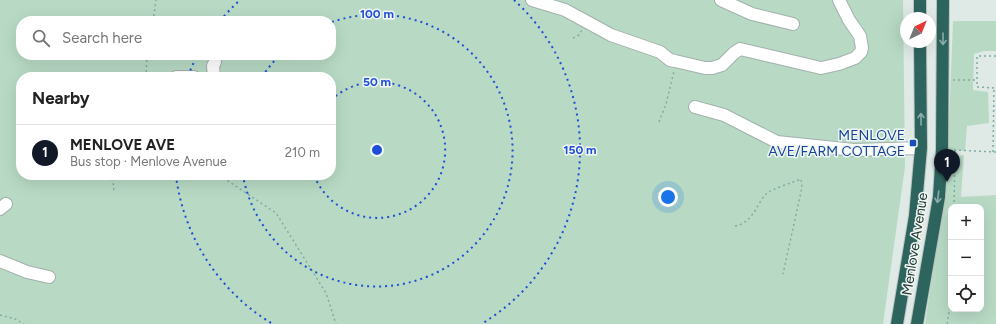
<!DOCTYPE html>
<meta charset="utf-8">
<style>
body{margin:0;font-family:Figtree,sans-serif;background:#f2f2f2;color:#222}
.controls{position:absolute;right:12px;bottom:12px;display:grid;overflow:hidden;border-radius:8px;box-shadow:0 4px 16px #0002}
.controls button{width:36px;height:36px;display:grid;place-items:center;padding:0;border:0;border-bottom:1px solid #e0e0e0;background:#fff;color:#222;font:20px sans-serif}
.compass{position:absolute;left:900px;top:12px;width:36px;height:36px;border-radius:50%;background:#fff;box-shadow:0 4px 16px #0002;rotate:43deg}
.you{position:absolute;left:668px;top:197px;width:14px;height:14px;margin:-10px;border:3px solid #fff;border-radius:50%;background:#1a73e8;box-shadow:0 0 0 6px #1a73e833}
.badge{display:grid;place-items:center;width:26px;height:26px;border-radius:50%;background:#111827;color:#fff;font-size:13px;font-weight:700}
.pin{position:absolute;translate:-50% -33px;filter:drop-shadow(0 1px 2px #0008)}
.pin::after{content:'';position:absolute;top:21px;width:14px;height:12px;background:inherit;clip-path:polygon(0 0,100% 0,50% 100%)}
.list{margin:0;padding:0;list-style:none}
h2{display:flex;justify-content:space-between;align-items:center;height:52px;margin:0;padding:0 16px;font-size:17px}
h2 small{font-size:13px;font-weight:400;color:#767676}
.list li{display:grid;grid-template-columns:26px 1fr auto;gap:12px;align-items:center;box-sizing:border-box;height:56px;padding:0 16px;border-top:1px solid #e0e0e0}
.list b{display:block;font-size:15px;white-space:nowrap}
.list p{margin:0;font-size:13px;white-space:nowrap;color:#767676}
.list em{font-size:13px;font-style:normal;color:#767676}
.icon{flex:none;width:22px;height:22px;fill:none;stroke:currentColor;stroke-width:2;stroke-linecap:round;stroke-linejoin:round}
.map{position:relative;flex:none;width:996px;height:324px;overflow:hidden}
.search{position:absolute;background:#fff;box-shadow:0 4px 16px #0002;left:16px;top:16px;width:320px;height:44px;display:flex;align-items:center;gap:10px;box-sizing:border-box;padding:0 14px;border-radius:16px;color:#767676;font-size:15px}
.panel{position:absolute;background:#fff;box-shadow:0 4px 16px #0002;left:16px;top:72px;width:320px;height:108px;border-radius:16px}
.map>svg:first-child{display:block}
</style>
<div class="map">
<svg width="996" height="324" viewBox="0 0 996 324">
<rect width="100%" height="100%" fill="#dfeae6"/>
<g fill="#b8dac5" fill-rule="evenodd">
<path d="M0,0H903L905,167L883,324H0ZM21,21H331V55H21ZM21,77H331V175H21Z"/>
<polygon points="953,21 996,21 996,51 984,51 974,54 973,90 988,92 989,123 967,126 965,151 948,150"/>
<path d="M964,155L961,197L996,195V324H925L935,257L946,158ZM951,207H981V309H951Z"/>
</g>
<g fill="none" stroke-linecap="round" stroke-linejoin="round">
<g stroke="#a2b1ad" stroke-width="14">
<g id="minor">
<polyline points="532,0 565,10 611,35 660,52 670,60 675,61 705,68 712,68 722,65 734,53 740,49 821,68 839,64 855,58 861,52 862,48 860,36 849,20 839,0"/>
<polyline points="721,0 752,14 793,24"/>
<polyline points="176,77 194,77"/>
<polyline points="214,77 213,66 215,62"/>
<polyline points="695,107 724,115 777,142 854,150 921,148"/>
<polyline points="0,209 6,204"/>
<polyline points="0,261 27,272 49,277"/>
</g>
</g>
<g stroke="#bcc4c2" stroke-width="14">
<g id="highway">
<polyline points="920,18 920,0"/>
<polyline points="897,324 915,216 921,148 920,42"/>
<polyline points="917,324 939,197 942,150 943,0"/>
</g>
</g>
<g stroke="#80aca3" stroke-width="1.5" stroke-dasharray="2 3" stroke-linecap="butt">
<polyline points="153,21 156,0"/>
<polyline points="573,38 579,35 582,30"/>
<polyline points="996,56 977,56 977,87 996,88"/>
<polyline points="146,77 147,55"/>
<polyline points="953,80 977,80"/>
<polyline points="659,122 666,104 674,71"/>
<polyline points="954,150 996,152"/>
<polyline points="993,152 994,88"/>
<polyline points="108,175 113,181 114,193"/>
<polyline points="219,175 276,213 326,293 336,324"/>
<polyline points="954,207 955,150"/>
<path d="M735,226C753,223 756,205 766,194C771,189 794,182 801,179L802,187L783,274"/>
<polyline points="0,315 15,319 24,324"/>
<polyline points="947,324 951,301"/>
</g>
<use href="#minor" stroke="#fff" stroke-width="12"/>
<use href="#highway" stroke="#2e645e" stroke-width="12"/>
</g>
<defs><path id="oneway-shaft" d="M-6 0H5M1.5-3L5.5 0L1.5 3" fill="none" stroke-width="1.6" stroke-linecap="round" stroke-linejoin="round"/></defs>
<g stroke="#8eada8">
<use href="#oneway-shaft" transform="translate(943 39) rotate(90)"/>
<use href="#oneway-shaft" transform="translate(921 119) rotate(-91)"/>
<use href="#oneway-shaft" transform="translate(938 197) rotate(97)"/>
</g>
<g fill="none" stroke="#1d4ed8" stroke-width="2" stroke-dasharray="2 4">
<path d="M331 100A68 68 0 1 1 314 175"/>
<path d="M262 77A136 136 0 0 1 279 56M332 22A136 136 0 1 1 243 176"/>
<path d="M271 323A203 203 0 0 1 176 176M188 76A203 203 0 0 1 197 56M220 21A203 203 0 0 1 240 0M514 0A203 203 0 0 1 483 323"/>
</g>
<rect fill="#1a4fb4" stroke="#eff6f3" stroke-width="1.5" x="909" y="139" width="8" height="8" rx="2"/>
<g text-anchor="middle" dominant-baseline="central" stroke-width="3" stroke-linejoin="round" paint-order="stroke">
<g font-size="14" fill="#164399" stroke="#eff6f3" text-anchor="end">
<text x="905" y="135">MENLOVE<tspan x="905" dy="16">AVE/FARM COTTAGE</tspan></text>
</g>
<g font-size="14" fill="#213935" stroke="#eff6f3">
<text transform="translate(915 244) rotate(-81)">Menlove Avenue</text>
</g>
</g>
<circle cx="377" cy="150" r="6" fill="#1d4ed8" stroke="#eff6f3" stroke-width="2"/>
<g font-size="12" text-anchor="middle" font-weight="bold" fill="#1d4ed8" stroke="#eff6f3" stroke-width="3" stroke-linejoin="round" paint-order="stroke">
<text x="377" y="18">100 m</text>
<text x="377" y="86">50 m</text>
<text x="580" y="154">150 m</text>
</g>
</svg>
<div class="controls">
<button>+</button>
<button>−</button>
<button><svg class="icon" aria-label="locate" viewBox="0 0 24 24"><circle cx="12" cy="12" r="6"/><path d="M12 2v4M12 18v4M2 12h4M18 12h4"/></svg></button>
</div>
<svg class="compass" viewBox="-18 -18 36 36"><path d="M0-13l5 13h-10z" fill="#e53935"/><path d="M0 13l5-13h-10z" fill="#767676"/></svg>
<div class="you"></div>
<div class="pin badge" style="left:947px;top:182px">1</div>
<div class="search"><svg class="icon" aria-label="search" viewBox="0 0 24 24"><circle cx="10" cy="10" r="6"/><path d="M15 15l6 6"/></svg>Search here</div>
<section class="panel">
<h2>Nearby<small></small></h2>
<ul class="list">
<li><span class="badge">1</span><div><b>MENLOVE AVE</b><p>Bus stop · Menlove Avenue</p></div><em>210 m</em></li>
</ul>
</section>
</div>
